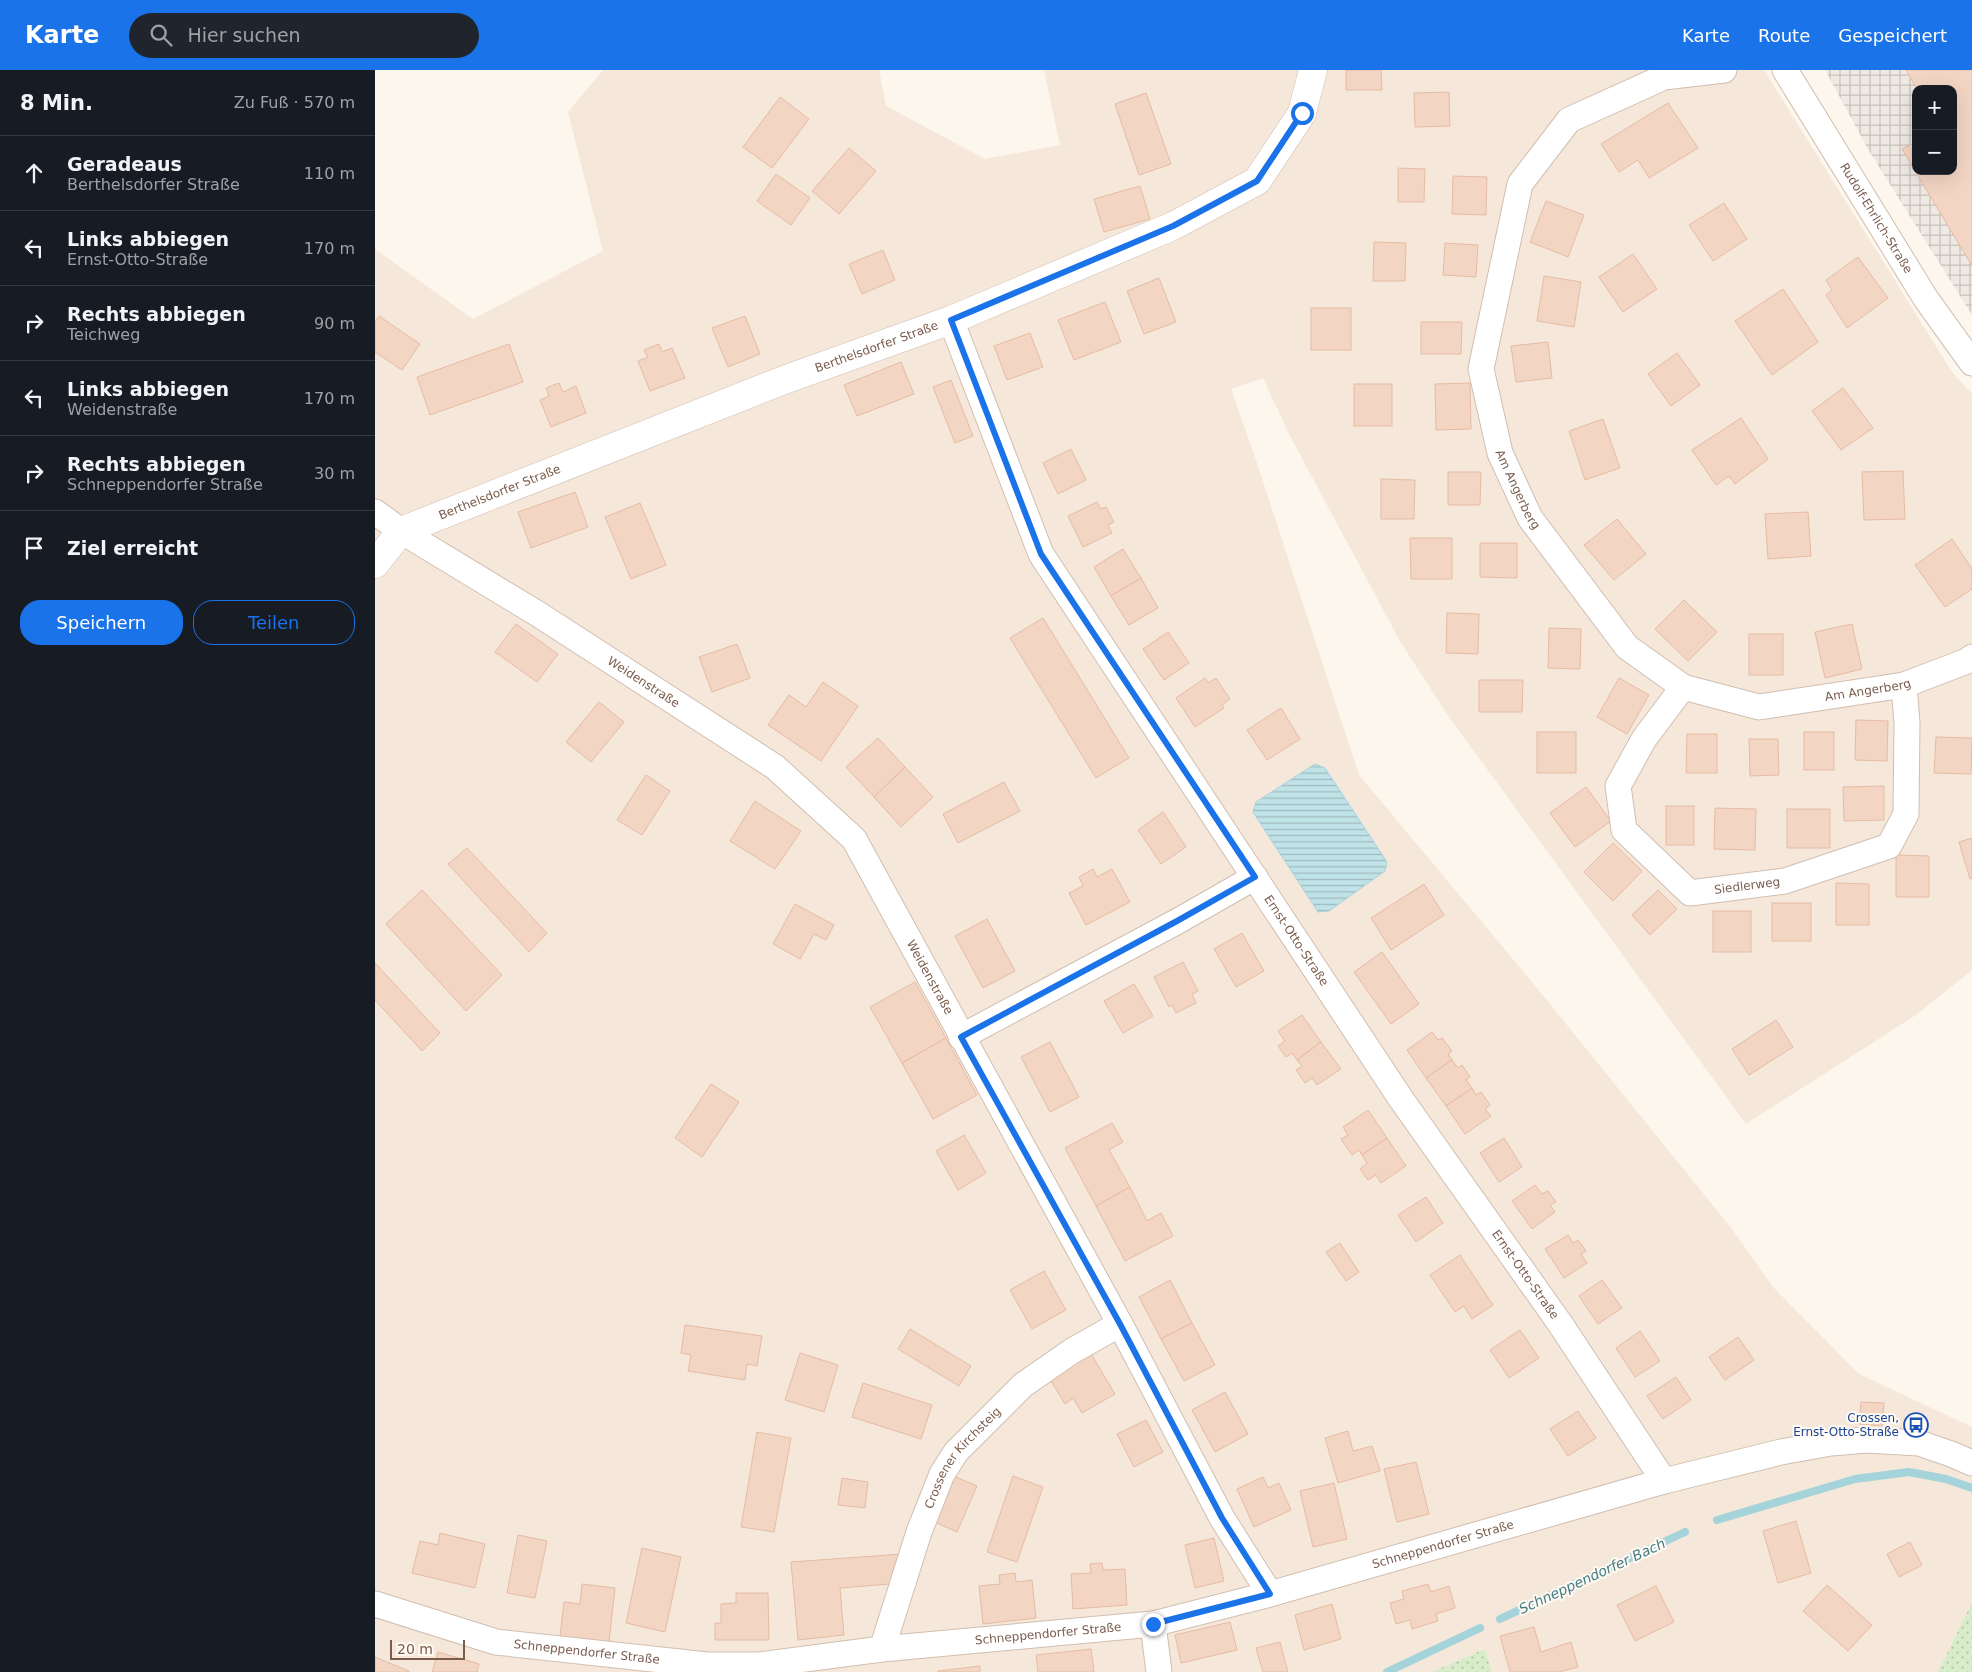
<!DOCTYPE html>
<html lang="de">
<meta charset="utf-8">
<style>
body{margin:0;font-family:"DejaVu Sans",sans-serif;background:#20242c;color:#f1f3f6}
.controls{position:absolute;right:15px;top:15px;display:grid;overflow:hidden;border-radius:10px;box-shadow:0 5px 20px #0002}
.controls button{width:45px;height:45px;display:grid;place-items:center;padding:0;border:0;border-bottom:1px solid #363941;background:#171b24;color:#f1f3f6;font:25px sans-serif}
.scale{position:absolute;left:15px;bottom:12px;width:75px;box-sizing:border-box;padding-left:5px;border:2px solid #7a5c4d;border-top:0;font-size:14px;line-height:18px;white-space:nowrap;color:#7a5c4d;-webkit-text-stroke:4px #fffaf3;paint-order:stroke}
.stop{position:absolute;width:15px;height:15px;margin:-11px;border:4px solid #1a73e8;border-radius:50%;background:#fff}
.stop.end{background:#1a73e8;border-color:#fff;box-shadow:0 1px 5px #0008}
.list{margin:0;padding:0;list-style:none}
h2{display:flex;justify-content:space-between;align-items:center;height:65px;margin:0;padding:0 20px;font-size:21px}
h2 small{font-size:16px;font-weight:400;color:#9ea1a6}
.list li{display:grid;grid-template-columns:32px 1fr auto;gap:15px;align-items:center;box-sizing:border-box;height:75px;padding:0 20px;border-top:1px solid #363941}
.list b{display:block;font-size:19px;white-space:nowrap}
.list p{margin:0;font-size:16px;white-space:nowrap;color:#9ea1a6}
.list em{font-size:16px;font-style:normal;color:#9ea1a6}
.actions{display:flex;gap:10px;padding:15px 20px}
.actions a{flex:1;padding:11px 0;border:1px solid #1a73e8;border-radius:20px;text-align:center;font-size:18px;color:#1a73e8}
.actions .main{background:#1a73e8;color:#fff}
.icon{flex:none;width:28px;height:28px;fill:none;stroke:currentColor;stroke-width:2;stroke-linecap:round;stroke-linejoin:round}
.map{position:relative;flex:none;width:1597px;height:1602px;overflow:hidden}
header{display:flex;align-items:center;gap:30px;box-sizing:border-box;height:70px;padding:0 25px;background:#1a73e8;color:#fff}
header strong{font-size:24px}
nav{display:flex;gap:28px;margin-inline-start:auto;font-size:18px}
.search{width:350px;height:45px;background:#20242c;display:flex;align-items:center;gap:12px;box-sizing:border-box;padding:0 18px;border-radius:28px;color:#9ea1a6;font-size:19px}
main{display:flex}
aside{flex:1;background:#171b24}
.map>svg:first-child{display:block}
</style>
<header>
<strong>Karte</strong>
<div class="search"><svg class="icon" aria-label="search" viewBox="0 0 24 24"><circle cx="10" cy="10" r="6"/><path d="M15 15l6 6"/></svg>Hier suchen</div>
<nav><a>Karte</a><a>Route</a><a>Gespeichert</a></nav>
</header>
<main>
<aside>
<h2>8 Min.<small>Zu Fuß · 570 m</small></h2>
<ul class="list">
<li><svg class="icon" aria-label="ahead" viewBox="0 0 24 24"><path d="M12 20V5M6 11l6-6 6 6"/></svg><div><b>Geradeaus</b><p>Berthelsdorfer Straße</p></div><em>110 m</em></li>
<li><svg class="icon" aria-label="left" viewBox="0 0 24 24"><path d="M17 20v-9H6M10 6l-5 5 5 5"/></svg><div><b>Links abbiegen</b><p>Ernst-Otto-Straße</p></div><em>170 m</em></li>
<li><svg class="icon" aria-label="right" viewBox="0 0 24 24"><path d="M7 20v-9h11M14 6l5 5-5 5"/></svg><div><b>Rechts abbiegen</b><p>Teichweg</p></div><em>90 m</em></li>
<li><svg class="icon" aria-label="left" viewBox="0 0 24 24"><path d="M17 20v-9H6M10 6l-5 5 5 5"/></svg><div><b>Links abbiegen</b><p>Weidenstraße</p></div><em>170 m</em></li>
<li><svg class="icon" aria-label="right" viewBox="0 0 24 24"><path d="M7 20v-9h11M14 6l5 5-5 5"/></svg><div><b>Rechts abbiegen</b><p>Schneppendorfer Straße</p></div><em>30 m</em></li>
<li><svg class="icon" aria-label="arrive" viewBox="0 0 24 24"><path d="M6 21V4h12l-3 4 3 4H6"/></svg><div><b>Ziel erreicht</b></div></li>
</ul>
<div class="actions"><a class="main">Speichern</a><a>Teilen</a></div>
</aside>
<div class="map">
<svg width="1597" height="1602" viewBox="0 0 1597 1602">
<defs>
<pattern id="industrial-grid" width="8" height="8" patternUnits="userSpaceOnUse" patternTransform="scale(1.25)"><rect width="8" height="8" fill="#efe9e4"/><path d="M0 4h8M4 0v8" fill="none" stroke="#c7c0bb"/></pattern>
<pattern id="green-dots" width="8" height="8" patternUnits="userSpaceOnUse" patternTransform="scale(1.25)"><rect width="8" height="8" fill="#d8ecc9"/><path d="M2 2h.1M6 6h.1" fill="none" stroke="#b4c2a5" stroke-width="1.8" stroke-linecap="round"/></pattern>
<pattern id="water-rules" width="6" height="5" patternUnits="userSpaceOnUse" patternTransform="scale(1.25)"><rect width="6" height="5" fill="#bfe3e8"/><path d="M0 2.5h6" fill="none" stroke="#a0bbbe"/></pattern>
</defs>
<rect width="100%" height="100%" fill="#fdf6ec"/>
<polygon fill="#f5e8da" points="228,0 504,0 511,36 610,89 685,75 669,0 1389,0 1577,302 1597,324 1597,900 1541,945 1371,1054 1074,647 1026,573 914,364 888,308 856,319 879,384 984,705 1162,918 1357,1159 1399,1218 1484,1304 1597,1357 1597,1532 1563,1602 1117,1602 1110,1579 1056,1602 0,1602 0,179 98,249 228,181 193,42"/>
<path fill="url(#industrial-grid)" fill-rule="evenodd" d="M1450,0H1597V245L1494,81ZM1541,19H1578V101H1541Z"/>
<g fill="url(#green-dots)">
<polygon points="1597,1532 1597,1602 1563,1602"/>
<polygon points="1110,1579 1117,1602 1056,1602"/>
</g>
<polygon fill="url(#water-rules)" stroke="#a5d3da" points="940,694 950,698 1012,792 1010,801 954,841 943,842 878,742 881,732"/>
<g fill="none" stroke-linecap="round" stroke-linejoin="round">
<g stroke="#a5d3da" stroke-width="8">
<polyline points="1342,1450 1480,1409 1534,1402 1571,1409 1597,1418"/>
<polyline points="1125,1549 1310,1462"/>
<polyline points="1012,1602 1105,1558"/>
</g>
</g>
<g fill="#f3d5c3" stroke="#e6bba3">
<polygon points="971,0 1006,0 1007,20 971,20"/>
<polygon points="1531,0 1597,0 1597,196 1527,79 1541,72 1541,101 1578,101 1578,19 1542,19"/>
<polygon points="1074,22 1075,56 1040,57 1039,23"/>
<polygon points="771,23 796,94 764,105 740,34"/>
<polygon points="405,27 434,49 397,98 368,77"/>
<polygon points="1293,33 1323,78 1274,108 1263,90 1244,102 1226,74"/>
<polygon points="474,78 501,101 464,144 437,121"/>
<polygon points="1023,98 1050,99 1049,132 1023,132"/>
<polygon points="401,104 435,128 416,155 382,131"/>
<polygon points="1078,106 1112,107 1111,145 1077,144"/>
<polygon points="765,116 775,149 729,162 719,129"/>
<polygon points="1171,131 1209,145 1193,187 1155,172"/>
<polygon points="1349,133 1372,169 1338,191 1314,155"/>
<polygon points="999,172 1031,173 1030,211 998,211"/>
<polygon points="1070,173 1103,175 1101,207 1068,205"/>
<polygon points="508,180 520,210 487,224 474,194"/>
<polygon points="1258,184 1282,219 1248,242 1224,207"/>
<polygon points="1483,187 1513,228 1472,258 1451,225 1457,220 1451,210"/>
<polygon points="1169,206 1206,212 1199,257 1162,251"/>
<polygon points="784,208 801,252 769,264 752,221"/>
<polygon points="1408,219 1443,272 1397,305 1360,251"/>
<polygon points="730,232 746,272 699,290 683,250"/>
<rect x="936" y="238" width="40" height="42"/>
<polygon points="4,246 45,274 27,300 0,282 0,252"/>
<polygon points="370,246 385,284 353,297 337,258"/>
<polygon points="1046,252 1087,252 1086,284 1046,284"/>
<polygon points="655,263 668,297 632,310 619,276"/>
<polygon points="1173,272 1177,308 1141,312 1136,276"/>
<polygon points="134,274 148,312 55,345 42,307"/>
<polygon points="284,274 287,282 297,278 310,308 275,321 263,291 273,287 269,280"/>
<polygon points="1302,283 1325,315 1296,336 1273,304"/>
<polygon points="526,292 539,324 482,346 469,315"/>
<polygon points="576,310 598,366 580,373 558,317"/>
<polygon points="184,313 188,322 201,316 211,343 176,357 165,330 174,326 171,318"/>
<polygon points="1095,313 1096,359 1061,360 1060,314"/>
<rect x="979" y="314" width="38" height="42"/>
<polygon points="1468,318 1498,358 1466,380 1437,341"/>
<polygon points="1366,348 1393,389 1360,414 1354,406 1341,415 1317,380"/>
<polygon points="1228,349 1245,398 1210,410 1194,361"/>
<polygon points="696,379 711,410 683,424 668,393"/>
<polygon points="1528,401 1530,449 1489,450 1487,402"/>
<polygon points="1073,402 1106,402 1105,435 1073,435"/>
<polygon points="1006,409 1040,410 1039,449 1006,449"/>
<polygon points="200,422 213,457 156,478 143,442"/>
<polygon points="722,432 726,439 731,437 739,452 733,455 737,463 708,477 693,446"/>
<polygon points="265,433 291,495 256,509 230,447"/>
<polygon points="1433,442 1436,486 1393,489 1390,444"/>
<polygon points="1242,449 1271,484 1239,510 1209,475"/>
<polygon points="1035,468 1077,468 1077,509 1036,509"/>
<polygon points="1577,469 1597,499 1597,519 1570,537 1540,495"/>
<polygon points="1105,473 1142,473 1142,508 1105,507"/>
<polygon points="748,479 766,508 736,526 719,497"/>
<polygon points="766,508 783,538 754,555 736,526"/>
<polygon points="1309,530 1342,562 1313,591 1280,559"/>
<polygon points="1072,543 1104,544 1103,584 1071,583"/>
<polygon points="668,548 754,688 721,708 635,568"/>
<polygon points="141,554 183,584 162,612 120,582"/>
<polygon points="1477,554 1487,599 1450,608 1440,562"/>
<polygon points="1174,558 1206,559 1205,599 1173,598"/>
<polygon points="793,562 814,593 789,610 768,579"/>
<rect x="1374" y="564" width="34" height="41"/>
<polygon points="362,574 375,608 337,622 324,587"/>
<polygon points="830,608 833,613 841,608 855,629 847,635 849,638 820,657 801,628"/>
<polygon points="1244,608 1274,625 1252,664 1222,647"/>
<polygon points="1104,610 1148,610 1147,642 1104,642"/>
<polygon points="448,612 483,636 446,691 393,655 414,625 431,637"/>
<polygon points="224,632 249,652 216,692 191,672"/>
<polygon points="906,638 925,669 892,690 872,660"/>
<polygon points="1481,650 1513,651 1512,691 1480,690"/>
<rect x="1162" y="662" width="39" height="41"/>
<rect x="1429" y="662" width="30" height="38"/>
<polygon points="1312,664 1342,664 1342,703 1311,703"/>
<polygon points="1561,667 1597,668 1596,704 1559,703"/>
<polygon points="503,668 530,697 499,727 471,697"/>
<polygon points="1374,669 1403,669 1404,705 1375,706"/>
<polygon points="530,697 558,727 526,757 499,727"/>
<polygon points="271,705 295,721 267,765 242,750"/>
<polygon points="629,712 645,741 583,773 568,744"/>
<polygon points="1509,716 1509,750 1469,751 1468,717"/>
<polygon points="1211,717 1236,751 1200,777 1175,743"/>
<polygon points="380,731 426,761 400,799 355,771"/>
<rect x="1291" y="736" width="28" height="39"/>
<polygon points="1340,738 1381,739 1380,780 1339,779"/>
<rect x="1412" y="739" width="43" height="39"/>
<polygon points="788,742 811,777 786,794 763,760"/>
<polygon points="1597,768 1597,808 1595,809 1584,772"/>
<polygon points="1238,773 1267,801 1238,831 1209,802"/>
<polygon points="92,778 172,863 154,882 73,794"/>
<polygon points="1521,785 1554,786 1554,827 1521,827"/>
<polygon points="718,799 722,807 737,799 755,832 711,855 694,823 708,816 704,807"/>
<polygon points="1461,813 1494,814 1494,855 1461,855"/>
<polygon points="1049,814 1069,845 1016,880 996,848"/>
<polygon points="47,820 127,905 91,941 11,854"/>
<polygon points="1283,820 1302,839 1275,865 1257,845"/>
<rect x="1397" y="833" width="39" height="38"/>
<polygon points="420,834 459,855 451,870 439,864 425,889 398,874"/>
<rect x="1338" y="841" width="38" height="41"/>
<polygon points="612,849 640,901 608,918 580,866"/>
<polygon points="867,863 889,901 861,917 839,879"/>
<polygon points="1007,882 1044,934 1016,954 979,902"/>
<polygon points="808,892 823,921 817,924 821,933 801,943 797,935 794,937 779,907"/>
<polygon points="0,893 65,963 47,981 0,930"/>
<polygon points="540,912 571,968 527,993 495,937"/>
<polygon points="759,914 778,946 748,963 729,931"/>
<polygon points="927,945 946,972 922,990 917,983 911,987 903,976 910,971 903,961"/>
<polygon points="1401,950 1418,977 1374,1005 1357,979"/>
<polygon points="1057,962 1063,970 1067,968 1077,981 1073,984 1077,990 1051,1008 1032,980"/>
<polygon points="571,968 602,1025 558,1049 527,993"/>
<polygon points="675,972 704,1027 675,1042 646,987"/>
<polygon points="946,972 966,999 942,1015 937,1008 930,1013 921,1000 927,996 922,990"/>
<polygon points="1077,990 1083,998 1087,995 1095,1007 1091,1010 1097,1018 1071,1036 1051,1008"/>
<polygon points="336,1014 364,1032 327,1087 300,1068"/>
<polygon points="1097,1018 1101,1025 1106,1022 1115,1035 1110,1039 1116,1046 1090,1064 1071,1036"/>
<polygon points="993,1040 1012,1068 987,1085 984,1080 977,1085 966,1069 973,1065 968,1057"/>
<polygon points="737,1053 748,1072 734,1080 755,1117 721,1136 690,1078"/>
<polygon points="589,1065 611,1103 583,1120 561,1081"/>
<polygon points="1012,1068 1031,1096 1006,1113 1001,1105 993,1110 985,1099 992,1093 987,1085"/>
<polygon points="1129,1068 1147,1097 1124,1112 1105,1083"/>
<polygon points="1160,1115 1167,1124 1173,1121 1181,1132 1175,1135 1180,1142 1157,1159 1137,1131"/>
<polygon points="755,1117 772,1151 786,1143 798,1166 750,1191 721,1136"/>
<polygon points="1051,1127 1068,1153 1041,1172 1023,1145"/>
<polygon points="1193,1165 1198,1173 1203,1170 1211,1181 1206,1184 1212,1193 1189,1208 1170,1179"/>
<polygon points="965,1173 984,1202 971,1211 951,1182"/>
<polygon points="1085,1185 1118,1235 1097,1249 1089,1236 1080,1242 1055,1205"/>
<polygon points="669,1201 691,1240 657,1259 635,1220"/>
<polygon points="795,1210 817,1253 786,1269 764,1227"/>
<polygon points="1227,1210 1247,1238 1223,1254 1204,1226"/>
<polygon points="817,1253 840,1295 809,1311 786,1269"/>
<polygon points="310,1255 387,1266 382,1296 372,1294 370,1310 313,1301 316,1285 306,1283"/>
<polygon points="535,1259 596,1296 584,1316 523,1279"/>
<polygon points="1145,1260 1164,1288 1134,1308 1115,1280"/>
<polygon points="1265,1261 1285,1291 1260,1307 1241,1278"/>
<polygon points="1363,1267 1379,1290 1350,1310 1334,1287"/>
<polygon points="715,1282 740,1324 707,1343 698,1328 690,1334 673,1306"/>
<polygon points="425,1283 463,1295 449,1342 410,1330"/>
<polygon points="1301,1307 1316,1330 1288,1349 1272,1326"/>
<polygon points="488,1313 557,1335 546,1369 477,1347"/>
<polygon points="850,1322 873,1364 840,1382 817,1340"/>
<polygon points="1486,1332 1509,1333 1507,1356 1484,1354"/>
<polygon points="1203,1341 1221,1368 1193,1386 1175,1359"/>
<polygon points="771,1350 788,1382 759,1397 742,1364"/>
<polygon points="973,1361 978,1381 997,1376 1005,1401 963,1413 950,1368"/>
<polygon points="382,1362 416,1368 399,1462 366,1457"/>
<polygon points="1041,1392 1054,1444 1022,1452 1009,1399"/>
<polygon points="576,1405 602,1416 582,1462 555,1450"/>
<polygon points="638,1406 668,1417 642,1492 612,1482"/>
<polygon points="888,1407 893,1418 904,1413 916,1440 879,1457 862,1419"/>
<polygon points="467,1408 493,1412 490,1438 463,1435"/>
<polygon points="959,1413 972,1469 938,1477 925,1421"/>
<polygon points="1421,1451 1436,1503 1403,1513 1388,1461"/>
<polygon points="65,1463 110,1474 100,1518 37,1503 45,1471 63,1475"/>
<polygon points="143,1465 172,1471 160,1528 132,1523"/>
<polygon points="839,1468 849,1511 820,1518 810,1475"/>
<polygon points="1535,1472 1547,1495 1524,1507 1512,1484"/>
<polygon points="267,1478 306,1487 290,1562 251,1553"/>
<polygon points="527,1484 515,1514 465,1518 469,1565 423,1570 416,1492"/>
<polygon points="727,1493 728,1500 750,1499 752,1535 698,1539 696,1504 716,1503 715,1494"/>
<polygon points="640,1503 641,1512 657,1510 661,1548 608,1554 604,1516 625,1514 624,1505"/>
<polygon points="207,1514 240,1518 234,1572 185,1567 189,1532 205,1534"/>
<polygon points="1053,1514 1056,1522 1074,1516 1080,1538 1061,1544 1063,1551 1037,1559 1035,1550 1021,1554 1015,1533 1029,1529 1027,1521"/>
<polygon points="1452,1515 1497,1555 1473,1581 1428,1541"/>
<polygon points="1281,1516 1299,1552 1260,1571 1242,1535"/>
<polygon points="361,1523 393,1523 394,1570 340,1570 340,1553 346,1553 346,1534 361,1533"/>
<polygon points="957,1534 966,1569 929,1580 920,1545"/>
<polygon points="855,1552 862,1580 806,1593 800,1565"/>
<polygon points="1159,1557 1166,1582 1196,1572 1203,1597 1184,1602 1135,1602 1125,1566"/>
<polygon points="905,1572 913,1602 888,1602 881,1578"/>
<polygon points="716,1579 719,1602 663,1602 661,1585"/>
<polygon points="63,1582 104,1594 102,1602 57,1602"/>
<polygon points="0,1587 34,1601 34,1602 0,1602"/>
<polygon points="605,1596 605,1602 563,1602 563,1601"/>
</g>
<g fill="none" stroke-linecap="round" stroke-linejoin="round">
<g stroke="#d1beb0" stroke-width="27">
<g id="minor">
<path id="s1" d="M1349,0L1289,7L1194,50L1145,114L1106,299L1125,383L1155,448L1252,577L1308,617L1384,637L1529,615L1592,591L1597,587"/>
<path id="s2" d="M1410,0L1551,229L1597,293"/>
<path id="s3" d="M576,250L666,484L1026,1029L1186,1255L1289,1411"/>
<path id="s4" d="M0,442L26,461L163,544L400,697L479,769L745,1254L847,1448L895,1524"/>
<path id="s5" d="M1308,617L1269,669L1243,716L1249,760L1315,823L1410,811L1514,776L1531,744L1532,653L1529,615"/>
<polyline points="586,967 803,851 880,807"/>
<path id="s6" d="M0,1534L121,1572L332,1595H384L507,1579L778,1554L895,1524L1289,1411L1406,1382L1456,1373L1492,1370L1544,1373L1576,1384L1597,1393"/>
<polyline points="778,1554 784,1602"/>
<path id="s7" d="M507,1579L544,1462L567,1404L581,1382L648,1315L697,1281L745,1254"/>
</g>
</g>
<g stroke="#d1beb0" stroke-width="29">
<g id="tertiary">
<path id="s8" d="M0,494L26,461L409,310L576,250L798,156L882,111L927,43L938,0"/>
</g>
</g>
<use href="#minor" stroke="#fff" stroke-width="25"/>
<use href="#tertiary" stroke="#fff" stroke-width="28"/>
</g>
<g fill="none" stroke-linecap="round" stroke-linejoin="round">
<polyline stroke="#1a73e8" stroke-width="6" points="778,1554 895,1524 847,1448 745,1254 586,967 802,851 880,807 666,484 576,250 798,156 882,111 927,43"/>
</g>
<defs>
<g id="bus-ring" transform="scale(1.25)"><circle r="9.5" fill="#fffaf3" stroke="#1a4fb4" stroke-width="1.5"/><path d="M-5-6H5V4H4V6H2V4H-2V6H-4V4H-5ZM-3.5-4V0h7V-4ZM-3.5 1.2v1.5H-2V1.2ZM2 1.2v1.5H3.5V1.2Z" fill="#1a4fb4"/></g>
</defs>
<g fill-rule="evenodd">
<use href="#bus-ring" x="1541" y="1355"/>
</g>
<g text-anchor="middle" dominant-baseline="central" stroke-width="4" stroke-linejoin="round" paint-order="stroke">
<g font-size="12" fill="#7a5c4d" stroke="#fffaf3">
<text stroke="none"><textPath href="#s2" startOffset="174">Rudolf-Ehrlich-Straße</textPath></text>
<text stroke="none"><textPath href="#s8" startOffset="552">Berthelsdorfer Straße</textPath></text>
<text stroke="none"><textPath href="#s1" startOffset="561">Am Angerberg</textPath></text>
<text stroke="none"><textPath href="#s8" startOffset="148">Berthelsdorfer Straße</textPath></text>
<text stroke="none"><textPath href="#s4" startOffset="318">Weidenstraße</textPath></text>
<text stroke="none"><textPath href="#s1" startOffset="1011">Am Angerberg</textPath></text>
<text stroke="none"><textPath href="#s5" startOffset="312">Siedlerweg</textPath></text>
<text stroke="none"><textPath href="#s3" startOffset="714">Ernst-Otto-Straße</textPath></text>
<text stroke="none"><textPath href="#s4" startOffset="739">Weidenstraße</textPath></text>
<text stroke="none"><textPath href="#s3" startOffset="1119">Ernst-Otto-Straße</textPath></text>
<text stroke="none"><textPath href="#s7" startOffset="210">Crossener Kirchsteig</textPath></text>
<text stroke="none"><textPath href="#s6" startOffset="1088">Schneppendorfer Straße</textPath></text>
<text stroke="none"><textPath href="#s6" startOffset="682">Schneppendorfer Straße</textPath></text>
<text stroke="none"><textPath href="#s6" startOffset="218">Schneppendorfer Straße</textPath></text>
</g>
<g font-size="12" fill="#164399" stroke="#fffaf3" text-anchor="end">
<text x="1524" y="1348">Crossen,<tspan x="1524" dy="14">Ernst-Otto-Straße</tspan></text>
</g>
<g font-size="14" font-style="italic" fill="#437c86" stroke="#fffaf3">
<text transform="translate(1217 1506) rotate(-25)">Schneppendorfer Bach</text>
</g>
</g>
</svg>
<div class="controls">
<button>+</button>
<button>−</button>
</div>
<div class="scale">20 m</div>
<div class="stop" style="left:927px;top:43px"></div>
<div class="stop end" style="left:778px;top:1554px"></div>
</div>
</main>
